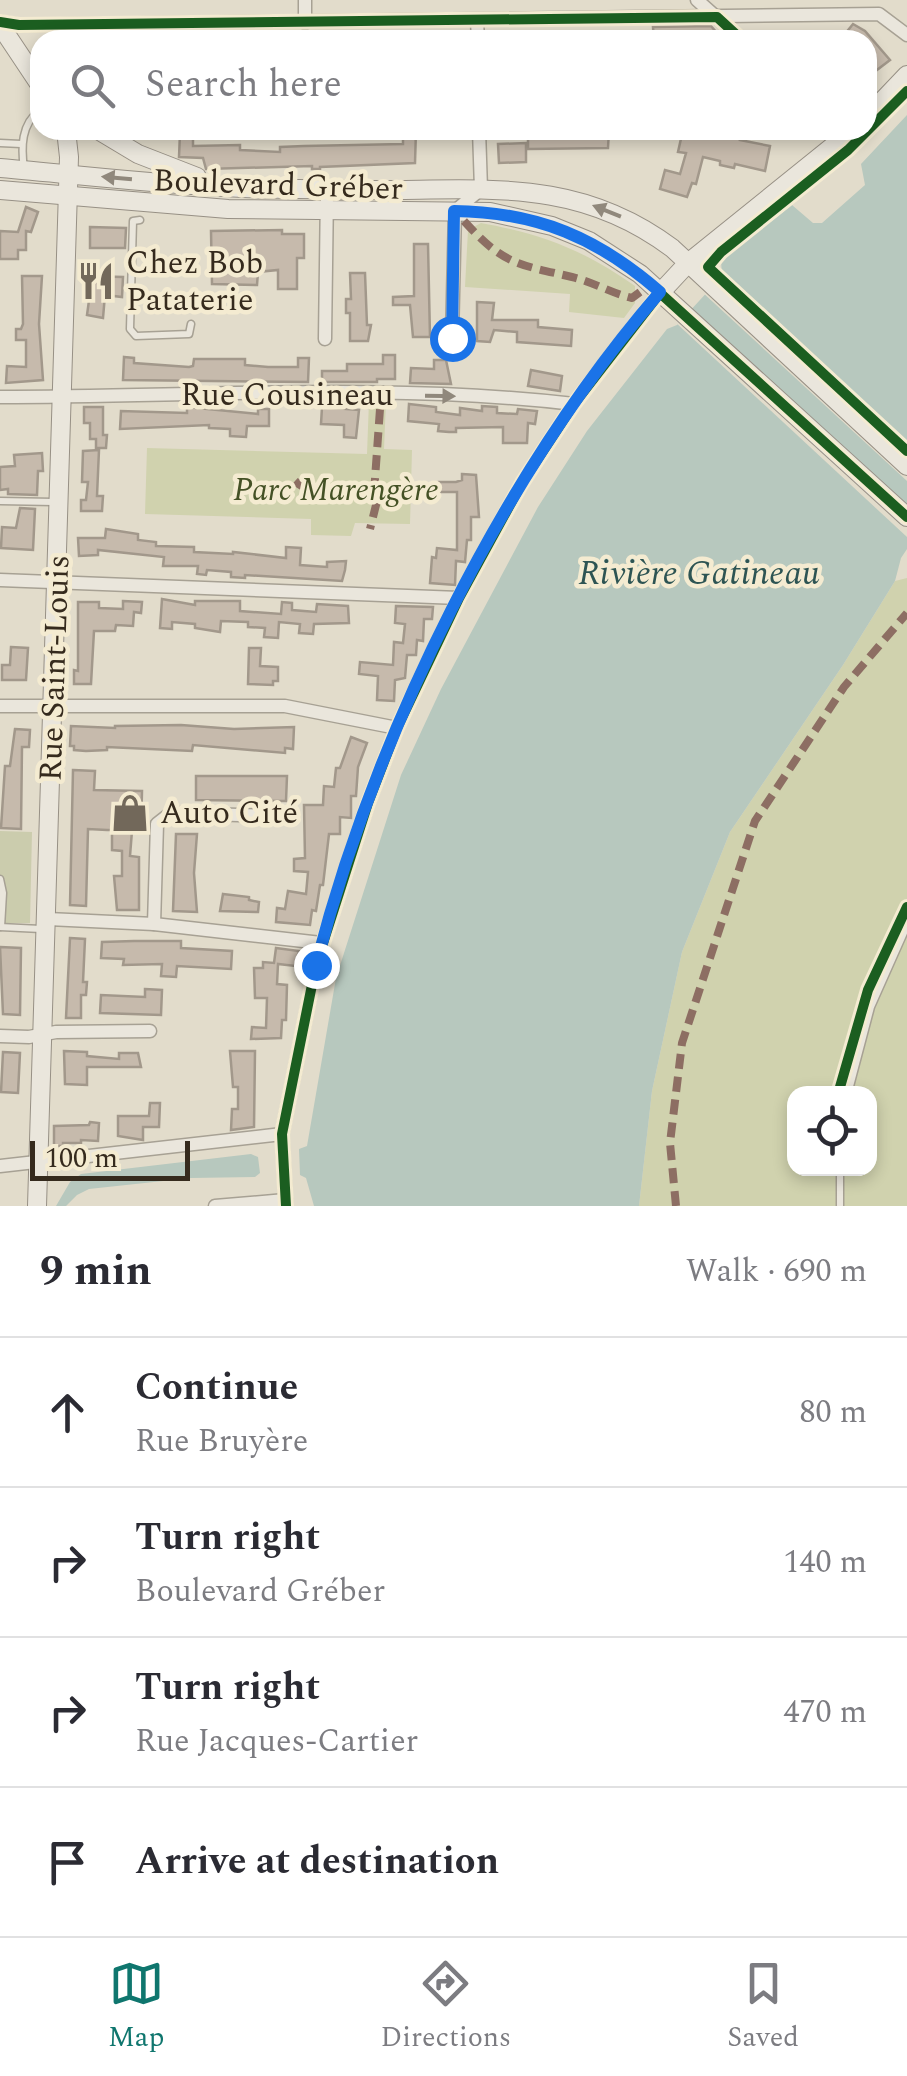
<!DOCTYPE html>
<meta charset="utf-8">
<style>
body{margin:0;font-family:Spectral,serif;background:#f7f7f7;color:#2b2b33}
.controls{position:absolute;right:30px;bottom:30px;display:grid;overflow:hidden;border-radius:20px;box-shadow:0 5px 15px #0003}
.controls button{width:90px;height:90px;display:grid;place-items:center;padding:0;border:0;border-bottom:2px solid #e1e1e2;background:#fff;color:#2b2b33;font:50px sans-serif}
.scale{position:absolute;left:30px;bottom:25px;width:160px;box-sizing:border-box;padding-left:10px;border:5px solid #352a1d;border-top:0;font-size:28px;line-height:35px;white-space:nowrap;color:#352a1d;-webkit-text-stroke:8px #f4ebd1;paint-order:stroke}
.stop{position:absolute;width:30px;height:30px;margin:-22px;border:8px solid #1a73e8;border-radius:50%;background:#fff}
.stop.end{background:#1a73e8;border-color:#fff;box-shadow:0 2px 10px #0008}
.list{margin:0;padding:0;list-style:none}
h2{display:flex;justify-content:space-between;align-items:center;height:130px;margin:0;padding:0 40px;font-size:42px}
h2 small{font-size:32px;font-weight:400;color:#7c7c81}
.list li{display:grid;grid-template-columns:65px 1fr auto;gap:30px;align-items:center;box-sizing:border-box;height:150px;padding:0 40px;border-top:2px solid #e1e1e2}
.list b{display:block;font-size:38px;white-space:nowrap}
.list p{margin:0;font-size:32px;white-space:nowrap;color:#7c7c81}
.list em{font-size:32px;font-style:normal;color:#7c7c81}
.icon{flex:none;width:55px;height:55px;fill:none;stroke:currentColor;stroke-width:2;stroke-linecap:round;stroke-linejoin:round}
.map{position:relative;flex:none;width:907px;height:1206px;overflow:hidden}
.search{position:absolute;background:#fff;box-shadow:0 5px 15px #0003;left:30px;right:30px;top:30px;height:110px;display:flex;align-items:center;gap:25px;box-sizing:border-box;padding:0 35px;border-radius:30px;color:#7c7c81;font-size:38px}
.sheet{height:730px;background:#fff}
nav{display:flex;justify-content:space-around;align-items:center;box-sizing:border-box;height:140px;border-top:2px solid #e1e1e2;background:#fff;font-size:28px;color:#7c7c81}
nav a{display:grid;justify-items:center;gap:5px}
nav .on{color:#0f766e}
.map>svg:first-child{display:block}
</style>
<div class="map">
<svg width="907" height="1206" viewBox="0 0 907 1206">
<rect width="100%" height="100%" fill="#e2dccb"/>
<g fill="#d0d2ae" fill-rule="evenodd">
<path d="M481,223C542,234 584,250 635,286V303L624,318L569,312L570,294L465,287L468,230Z"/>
<polygon points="369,401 386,401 384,449 412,450 410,524 355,523 351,536 311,535 311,519 145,514 147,448 367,454"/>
<path d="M907,578V1206H639L652,1091L682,952L730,832L843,665L895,581ZM794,1094H870V1168H794Z"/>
</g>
<polygon fill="#cbccad" points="0,831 32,832 30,923 0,923"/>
<g fill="#b7c8be">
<polygon points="907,115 907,549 901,558 895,581 843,665 730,832 682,952 652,1091 639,1206 314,1206 306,1178 300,1175 299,1149 307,1146 336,978 401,775 441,689 538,507 587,431 667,329 677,325 722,276 721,260 792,205 813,223 822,223 865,185 861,164"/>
<polygon points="251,1154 258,1157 260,1173 255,1177 191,1178 89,1189 77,1195 66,1206 56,1206 70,1182 81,1174"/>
</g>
<g fill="#e2dccb">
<polygon points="720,271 907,445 907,481 701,291"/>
<polygon points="687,306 907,505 907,537 674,321"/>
</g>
<g fill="#c6baac" stroke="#a2988b" stroke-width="2.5">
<polygon points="853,24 865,31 890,60 873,73 867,66 867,40 840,40"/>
<polygon points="711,26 723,40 654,40 653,27"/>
<polygon points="403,130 416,130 415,163 320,167 320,169 312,169 312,166 206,169 203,158 179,157 180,133 193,133 193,146 240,145 240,150 280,152 280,147 304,146 403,144"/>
<polygon points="528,130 609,130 608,148 528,149"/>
<polygon points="683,130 726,137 727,130 742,133 740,140 770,146 765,171 735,164 734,168 720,165 720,161 703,157 696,184 692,183 687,197 660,189 665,170 680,174 686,153 678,152"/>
<polygon points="526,143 526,162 499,163 498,144"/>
<polygon points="26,207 38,212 31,232 26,231 26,250 18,250 18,259 0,259 0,231 18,232"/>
<polygon points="90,227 126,228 125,248 90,248"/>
<polygon points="282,230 282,234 304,234 304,258 297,258 297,289 278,289 278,270 258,272 257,285 212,284 211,231"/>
<polygon points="414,244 428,244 430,337 413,337 410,305 393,305 393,297 414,296"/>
<polygon points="350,273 365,273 367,325 371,325 368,341 350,341 350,313 346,313 346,299 351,299"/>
<polygon points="22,276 42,276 39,324 43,380 6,383 7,366 26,367 26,340 16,340 16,329 21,329 23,324"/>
<polygon points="86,276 123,277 122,297 105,295 103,318 87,315 91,286 86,285"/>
<polygon points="477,302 494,303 492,320 538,320 538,327 572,330 571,346 517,342 517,332 494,330 490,342 477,341"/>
<polygon points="383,355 395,355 395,379 377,379 377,382 322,382 322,371 347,371 347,364 383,364"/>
<polygon points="124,357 134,358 134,363 189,367 193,366 194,359 245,359 245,365 268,367 298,367 298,358 309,358 308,382 123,380"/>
<polygon points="434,360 446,360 451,384 410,383 411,368 434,369"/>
<polygon points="531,370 562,376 560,391 528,386"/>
<polygon points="409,404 436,407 436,412 460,415 460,408 482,411 482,406 497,407 497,413 517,414 518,409 537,411 535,424 528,423 527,443 503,443 503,427 456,428 456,432 449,432 438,431 439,424 408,421"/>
<polygon points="84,407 103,407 103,435 107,435 106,448 96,448 96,439 90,439 90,423 84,423"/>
<polygon points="187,407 258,414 258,409 269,409 269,426 247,426 246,437 230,436 230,429 209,428 209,425 120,429 121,411 187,413"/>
<polygon points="322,407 359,410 356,438 344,437 344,425 321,424"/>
<polygon points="99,450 97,496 103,496 102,511 81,511 81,500 86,500 88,482 82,482 83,451"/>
<polygon points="42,453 43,471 38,471 37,495 8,494 8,489 0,490 0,467 15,466 14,455"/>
<polygon points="462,474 476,475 479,517 471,517 471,540 467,540 465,562 456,561 455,585 430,583 432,557 436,558 437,548 457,550 457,492 439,492 439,482 456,482 462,480"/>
<polygon points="20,508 35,509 33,550 1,548 2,527 16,528"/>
<polygon points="106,529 138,534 138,540 156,542 156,546 194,547 194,552 233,554 233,552 286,558 286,547 301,548 300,565 327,567 327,562 346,561 345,570 342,581 245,575 245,578 231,577 231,572 207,570 206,575 197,574 198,566 163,566 164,557 98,550 98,555 79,556 78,538 105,538"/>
<polygon points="162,599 195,605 195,601 240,601 240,611 281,614 282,602 292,603 292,610 316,612 317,604 348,606 349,623 314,624 313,634 299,633 300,624 279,622 278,638 264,637 265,628 248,627 248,622 221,621 220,632 195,628 195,624 172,622 172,629 160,628"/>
<polygon points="123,601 142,602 141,613 134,612 133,626 116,625 115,631 94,631 91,684 74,684 74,670 78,671 78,602 99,602 99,608 123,609"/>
<polygon points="396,606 433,607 432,619 424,619 423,641 417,640 416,655 407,655 405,678 395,680 394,701 377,700 378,676 359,674 360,662 393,665 394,642 403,643 405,624 395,623"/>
<polygon points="11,647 28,648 26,680 2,680 2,665 10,665"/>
<polygon points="249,648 261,648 260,666 278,667 278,681 273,681 273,685 248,684"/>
<polygon points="181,725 234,729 294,727 293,749 285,748 285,753 193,745 192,751 107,747 107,750 86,751 74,750 74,746 70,746 71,726 115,728 115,726"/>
<polygon points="15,729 30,730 29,747 22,747 21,829 1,828 5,766 10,766"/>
<polygon points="351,737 367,743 358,767 356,796 351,796 351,818 340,817 340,834 329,834 323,885 320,885 316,911 312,910 310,925 276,922 277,908 285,909 288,891 306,894 308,872 294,871 294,859 305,858 304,805 323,805 324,786 334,787 336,768 340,768"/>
<polygon points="73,770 95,771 94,790 142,791 141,831 132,831 130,856 139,857 139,910 117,910 114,876 122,876 122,851 112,850 112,830 107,830 88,829 86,906 70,905"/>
<polygon points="196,776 287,776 286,801 196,800"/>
<polygon points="176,834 197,834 194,873 197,912 173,911"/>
<polygon points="223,894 249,897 249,900 259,902 258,912 220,911"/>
<polygon points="70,938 85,939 83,982 87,982 86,995 81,995 81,1018 66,1018"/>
<polygon points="134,941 181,941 181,948 232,951 231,969 177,966 176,977 161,976 162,964 123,965 124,959 101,958 102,942"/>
<polygon points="0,947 21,948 20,1015 3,1014"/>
<polygon points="276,948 299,951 295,966 278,964 277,984 287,985 286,1020 282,1020 281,1038 251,1039 252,1027 266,1028 267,998 255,998 254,968 263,968 263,962 274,963"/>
<polygon points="145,989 162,990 161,1015 100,1013 101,995 145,997"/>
<polygon points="64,1051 87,1052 87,1056 119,1059 119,1053 138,1053 141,1067 87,1067 87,1085 65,1084"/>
<polygon points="230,1051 255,1051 254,1127 231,1130 232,1109 238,1109 238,1087 233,1087"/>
<polygon points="3,1052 20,1053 18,1093 1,1092"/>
<polygon points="150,1103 160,1103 159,1127 143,1127 143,1140 118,1136 118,1116 149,1116"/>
<polygon points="90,1122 99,1123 98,1141 81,1140 81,1143 63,1143 63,1146 54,1146 54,1126 89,1125"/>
</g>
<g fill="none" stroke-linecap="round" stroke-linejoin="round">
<g stroke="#a7a194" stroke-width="9">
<g id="lane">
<polyline points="0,143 21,144"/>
<path d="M24,169C21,147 21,124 40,110"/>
<polyline points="140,220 133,221 130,329 136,336 189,334 191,324"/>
<polyline points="0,501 54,502"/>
<polyline points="0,879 3,893 1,927"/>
<polyline points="0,927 41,929"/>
<polyline points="848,1094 871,1007 907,926"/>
<polyline points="840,1206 840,1168"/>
</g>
</g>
<g stroke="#a7a194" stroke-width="15">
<g id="street">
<polyline points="305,0 305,23"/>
<polyline points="697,0 742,40"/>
<polyline points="477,21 478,40"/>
<polyline points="0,22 19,25 879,14 907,35"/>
<polyline points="452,337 455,211 481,189 479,130"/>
<polyline points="325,339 327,191"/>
<path d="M0,397C189,397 386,382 574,404"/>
<polyline points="0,580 459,598"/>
<polyline points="0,706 285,706 397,728"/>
<polyline points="48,919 154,924 321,943"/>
<polyline points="154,924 157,824 171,813 273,816"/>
<polyline points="0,1036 29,1037 56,1032 150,1031"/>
<polyline points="0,1166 282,1134"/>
<polyline points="215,1206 285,1200"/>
<polyline points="286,1206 282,1134 316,965 368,803 397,728 459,598 522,483 574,404 660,293"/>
</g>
</g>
<g stroke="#979085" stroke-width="20">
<g id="secondary">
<polyline points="0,25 40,85"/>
<polyline points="867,117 907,75"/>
<polyline points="98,130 138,154 197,177"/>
<path d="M0,168C81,175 162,185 243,188C294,189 345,190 395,190C499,189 584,182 672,248L907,466"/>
<polyline points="0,190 228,209 490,212 552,226 589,241 640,274 907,517"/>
<polyline points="660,293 688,263 853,130"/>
<polyline points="37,1206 69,157 66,130"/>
</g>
</g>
<use href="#lane" stroke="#eae6dc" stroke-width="6"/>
<use href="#street" stroke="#eae6dc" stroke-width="12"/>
<use href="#secondary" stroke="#eae6dc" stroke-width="18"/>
<g stroke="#8d6e63" stroke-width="8" stroke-dasharray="15 8" stroke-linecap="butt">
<path d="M464,221C504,265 517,264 572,277C593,282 611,293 632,298L640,292"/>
<path d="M295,481C313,498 350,493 374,493L377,501L370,529"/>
<polyline points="374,493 381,395"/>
<polyline points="676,1206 670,1143 682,1043 755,821 844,687 907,613"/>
</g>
<g stroke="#f4ebd1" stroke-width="16">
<g id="cycleway">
<polyline points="0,22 19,25 717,17 742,40"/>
<polyline points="907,91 848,150 721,252 708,267 907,451"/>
<polyline points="838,1094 868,990 907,907"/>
<polyline points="286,1206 282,1134 316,965 368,803 397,728 459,598 522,483 574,404 660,293 907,517"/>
</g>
</g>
<use href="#cycleway" stroke="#1b5e20" stroke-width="10"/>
</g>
<defs><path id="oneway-solid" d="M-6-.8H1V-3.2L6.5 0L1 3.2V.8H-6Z" transform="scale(2.5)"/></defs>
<g fill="#90887c">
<use href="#oneway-solid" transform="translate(117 178) rotate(-175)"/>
<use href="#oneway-solid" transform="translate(607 211) rotate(-158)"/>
<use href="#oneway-solid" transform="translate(440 396) rotate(1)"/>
</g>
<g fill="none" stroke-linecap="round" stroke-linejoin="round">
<path stroke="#1a73e8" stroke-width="12" d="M316,965C376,732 503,474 660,292C598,238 538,212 454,211L452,338"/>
</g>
<defs>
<g id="restaurant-bare" transform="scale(3)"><path d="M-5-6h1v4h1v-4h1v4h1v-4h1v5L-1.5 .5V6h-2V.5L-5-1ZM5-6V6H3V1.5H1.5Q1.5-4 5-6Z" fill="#72685a" stroke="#f4ebd1" stroke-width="2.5" paint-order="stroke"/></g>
<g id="shop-bare" transform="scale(3)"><path d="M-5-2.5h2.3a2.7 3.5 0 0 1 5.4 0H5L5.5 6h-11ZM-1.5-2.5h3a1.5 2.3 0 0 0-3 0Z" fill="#72685a" stroke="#f4ebd1" stroke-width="2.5" paint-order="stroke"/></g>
</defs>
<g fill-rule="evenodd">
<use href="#restaurant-bare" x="96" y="281"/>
<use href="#shop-bare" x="130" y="813"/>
</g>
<g text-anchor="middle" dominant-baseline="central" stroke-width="9" stroke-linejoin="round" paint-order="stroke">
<g font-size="32" fill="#352a1d" stroke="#f4ebd1">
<text transform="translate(278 185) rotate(2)">Boulevard Gréber</text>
<text x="287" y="395">Rue Cousineau</text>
<text transform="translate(55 668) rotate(-88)">Rue Saint-Louis</text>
</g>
<g font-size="32" fill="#352a1d" stroke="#f4ebd1" text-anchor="start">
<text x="126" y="263">Chez Bob<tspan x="126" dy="37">Pataterie</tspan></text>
<text x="160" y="813">Auto Cité</text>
</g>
<g font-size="32" font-style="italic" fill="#445125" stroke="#f4ebd1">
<text x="336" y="490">Parc Marengère</text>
</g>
<g font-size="35" font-style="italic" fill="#2d5453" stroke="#f4ebd1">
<text x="699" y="573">Rivière Gatineau</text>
</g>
</g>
</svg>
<div class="controls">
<button><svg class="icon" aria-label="locate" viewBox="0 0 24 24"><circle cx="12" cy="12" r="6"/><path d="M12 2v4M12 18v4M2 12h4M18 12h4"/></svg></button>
</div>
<div class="scale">100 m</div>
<div class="stop" style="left:452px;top:338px"></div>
<div class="stop end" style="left:316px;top:965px"></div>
<div class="search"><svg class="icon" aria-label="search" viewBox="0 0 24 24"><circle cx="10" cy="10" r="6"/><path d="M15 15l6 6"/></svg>Search here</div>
</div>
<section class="sheet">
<h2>9 min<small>Walk · 690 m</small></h2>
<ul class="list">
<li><svg class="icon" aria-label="ahead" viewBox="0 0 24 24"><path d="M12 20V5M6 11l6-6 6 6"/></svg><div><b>Continue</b><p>Rue Bruyère</p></div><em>80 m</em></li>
<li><svg class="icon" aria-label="right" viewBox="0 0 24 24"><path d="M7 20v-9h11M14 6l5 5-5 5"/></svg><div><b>Turn right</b><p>Boulevard Gréber</p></div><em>140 m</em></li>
<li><svg class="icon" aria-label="right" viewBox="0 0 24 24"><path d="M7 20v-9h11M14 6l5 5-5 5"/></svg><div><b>Turn right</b><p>Rue Jacques-Cartier</p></div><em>470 m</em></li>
<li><svg class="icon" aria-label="arrive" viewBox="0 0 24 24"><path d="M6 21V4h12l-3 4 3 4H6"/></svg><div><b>Arrive at destination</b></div></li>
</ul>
</section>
<nav>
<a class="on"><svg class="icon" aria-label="map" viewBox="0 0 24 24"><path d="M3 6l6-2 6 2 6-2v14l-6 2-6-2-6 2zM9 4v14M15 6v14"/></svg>Map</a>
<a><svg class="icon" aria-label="directions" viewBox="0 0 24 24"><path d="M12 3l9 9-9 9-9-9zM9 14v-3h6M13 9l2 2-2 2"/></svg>Directions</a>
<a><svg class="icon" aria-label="saved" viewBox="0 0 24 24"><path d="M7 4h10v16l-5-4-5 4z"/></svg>Saved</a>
</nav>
